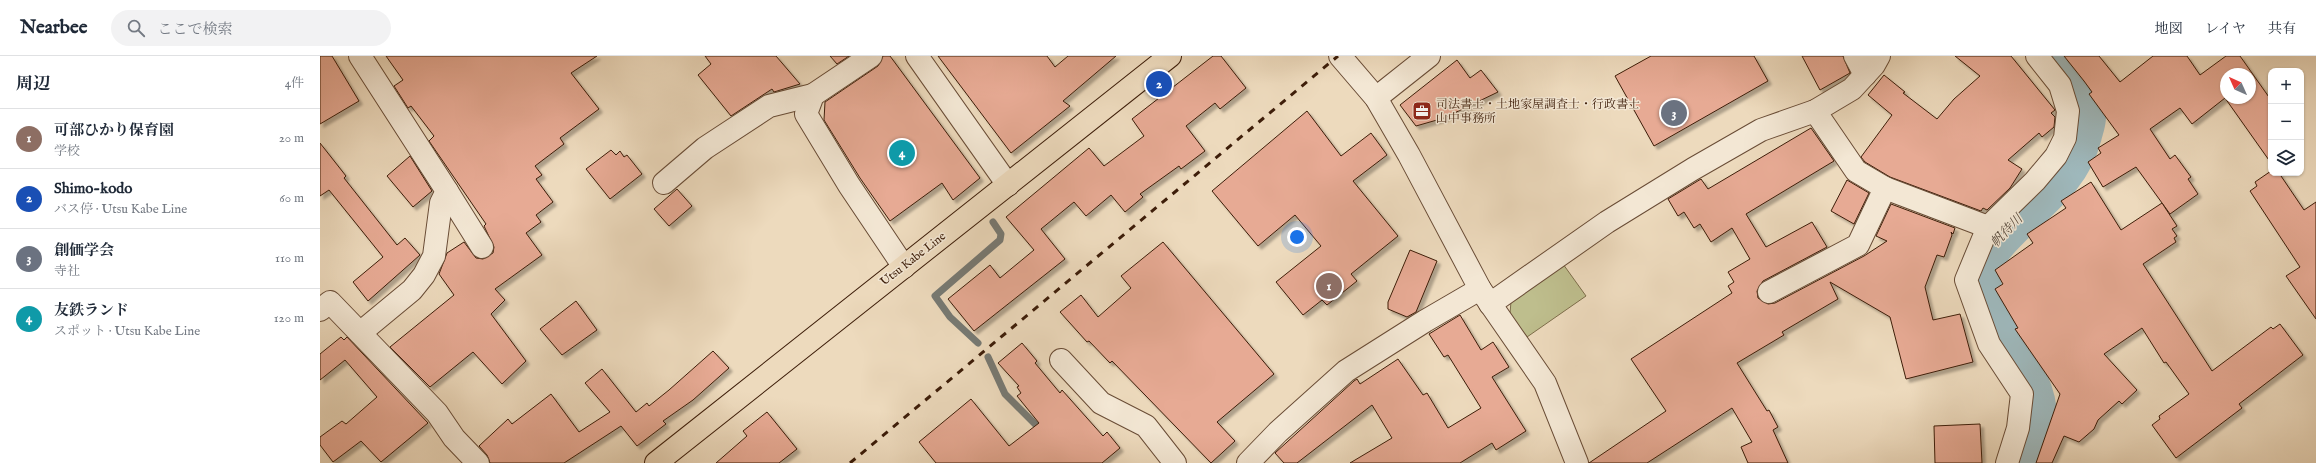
<!DOCTYPE html>
<html lang="ja">
<meta charset="utf-8">
<style>
body{margin:0;font-family:"IM FELL English","Noto Serif JP",serif;background:#f2f2f3;color:#1f2937}
.controls{position:absolute;right:12px;top:12px;display:grid;overflow:hidden;border-radius:8px;box-shadow:0 1px 3px #0004}
.controls button{width:36px;height:36px;display:grid;place-items:center;padding:0;border:0;border-bottom:1px solid #e0e1e3;background:#fff;color:#1f2937;font:20px sans-serif}
.compass{position:absolute;left:1900px;top:12px;width:36px;height:36px;border-radius:50%;background:#fff;box-shadow:0 1px 3px #0004;rotate:315deg}
.you{position:absolute;left:977px;top:181px;width:14px;height:14px;margin:-10px;border:3px solid #fff;border-radius:50%;background:#1a73e8;box-shadow:0 0 0 6px #1a73e833}
.badge{display:grid;place-items:center;width:26px;height:26px;border-radius:50%;background:#0f766e;color:#fff;font-size:13px;font-weight:700}
.pin{position:absolute;translate:-50% -50%;border:2px solid #fff;box-shadow:0 1px 4px #0006}
.list{margin:0;padding:0;list-style:none}
h2{display:flex;justify-content:space-between;align-items:center;height:52px;margin:0;padding:0 16px;font-size:17px}
h2 small{font-size:13px;font-weight:400;color:#747a83}
.list li{display:grid;grid-template-columns:26px 1fr auto;gap:12px;align-items:center;box-sizing:border-box;height:60px;padding:0 16px;border-top:1px solid #e0e1e3}
.list b{display:block;font-size:15px;white-space:nowrap}
.list p{margin:0;font-size:13px;white-space:nowrap;color:#747a83}
.list em{font-size:13px;font-style:normal;color:#747a83}
.icon{flex:none;width:22px;height:22px;fill:none;stroke:currentColor;stroke-width:2;stroke-linecap:round;stroke-linejoin:round}
.map{position:relative;flex:none;width:1996px;height:407px;overflow:hidden}
header{display:flex;align-items:center;gap:24px;box-sizing:border-box;height:56px;padding:0 20px;background:#fff;border-bottom:1px solid #e0e1e3}
header strong{font-size:19px}
nav{display:flex;gap:22px;margin-inline-start:auto;font-size:14px}
.search{width:280px;height:36px;background:#f2f2f3;display:flex;align-items:center;gap:10px;box-sizing:border-box;padding:0 14px;border-radius:22px;color:#747a83;font-size:15px}
main{display:flex}
aside{flex:1;background:#fff}
.map>svg:first-child{display:block}
</style>
<header>
<strong>Nearbee</strong>
<div class="search"><svg class="icon" aria-label="search" viewBox="0 0 24 24"><circle cx="10" cy="10" r="6"/><path d="M15 15l6 6"/></svg>ここで検索</div>
<nav><a>地図</a><a>レイヤ</a><a>共有</a></nav>
</header>
<main>
<aside>
<h2>周辺<small>4件</small></h2>
<ul class="list">
<li><span class="badge" style="background:#8d6e63">1</span><div><b>可部ひかり保育園</b><p>学校</p></div><em>20 m</em></li>
<li><span class="badge" style="background:#1a4fb4">2</span><div><b>Shimo-kodo</b><p>バス停 · Utsu Kabe Line</p></div><em>60 m</em></li>
<li><span class="badge" style="background:#6b7280">3</span><div><b>創価学会</b><p>寺社</p></div><em>110 m</em></li>
<li><span class="badge" style="background:#0f9aa8">4</span><div><b>友鉄ランド</b><p>スポット · Utsu Kabe Line</p></div><em>120 m</em></li>
</ul>
</aside>
<div class="map">
<svg width="1996" height="407" viewBox="0 0 1996 407">
<defs>
<filter id="shadow"><feDropShadow dx="3.5" dy="3.5" stdDeviation="1" flood-color="#0004"/></filter>
</defs>
<rect width="100%" height="100%" fill="#eddabd"/>
<filter id="stains"><feTurbulence type="fractalNoise" baseFrequency=".005" numOctaves="4"/><feColorMatrix values="0 0 0 0 .2 0 0 0 0 .09 0 0 0 0 .02 0 0 0 .5 -.17"/></filter>
<radialGradient id="worn" r=".72"><stop offset=".6" stop-color="#630" stop-opacity="0"/><stop offset="1" stop-color="#630" stop-opacity=".3"/></radialGradient>
<polygon fill="#bebe8d" stroke="#7e6e4b" points="1243,208 1266,240 1207,281 1190,258 1191,245"/>
<g fill="none" stroke-linecap="round" stroke-linejoin="round">
<g stroke="#777a74" stroke-width="7">
<polyline points="658,287 630,261 615,240 680,184 681,178 673,166"/>
<polyline points="668,301 685,338 722,375"/>
</g>
<path stroke="#9eb8bc" stroke-width="42" d="M1697,407C1701,394 1716,374 1716,363C1718,312 1654,265 1661,216C1663,198 1676,185 1688,173C1717,143 1750,122 1761,79C1762,74 1765,67 1765,61C1764,39 1747,17 1734,0"/>
</g>
<g fill="#e7aa94" stroke="#3d1d09" fill-rule="evenodd" filter="url(#shadow)">
<polygon points="0,0 12,0 39,45 0,68"/>
<polygon points="66,0 277,0 251,17 279,53 240,82 244,88 215,110 222,119 216,123 233,146 216,159 221,166 206,177 222,199 175,233 185,244 171,258 206,305 182,328 153,296 110,331 70,291 134,239 119,218 127,197 144,186 156,202 163,203 173,197 174,191 164,170 166,168 109,85 114,80 91,50 88,52 74,30 83,24"/>
<polygon points="385,0 456,0 480,28 454,36 452,33 411,60 378,19 391,8"/>
<polygon points="510,0 529,0 517,8"/>
<polygon points="563,0 570,0 660,122 633,144 622,127 570,165 540,122 504,64 505,46 558,10"/>
<polygon points="618,0 727,0 735,11 748,0 796,0 743,45 750,50 691,97"/>
<polygon points="893,0 901,0 926,32 900,53 895,47 866,70 885,95 861,113 859,110 820,138 823,141 805,156 791,139 766,160 754,146 721,173 745,203 654,275 628,243 670,209 680,222 714,194 686,161 769,92 784,110 824,80 812,63"/>
<polygon points="1331,0 1434,0 1448,25 1334,90 1295,20"/>
<polygon points="1482,0 1523,0 1530,17 1500,34"/>
<polygon points="1635,0 1691,0 1735,54 1731,57 1735,61 1734,71 1722,81 1719,77 1688,104 1702,113 1690,132 1667,154 1663,152 1661,155 1570,121 1545,106 1541,101 1572,59 1548,39 1564,19 1585,36 1583,37 1617,63 1634,43 1660,20"/>
<path d="M1744,0H1779L1800,26L1833,0H1867L1880,19L1906,0H1920L1951,44V107L1905,42L1872,68L1860,52L1830,73L1850,103L1855,99L1871,121L1868,123L1878,138L1850,158L1816,111L1783,131L1768,106L1781,97L1778,92L1799,79L1769,38L1772,36L1764,25ZM1906,18H1930V42H1906Z"/>
<polygon points="1137,4 1150,22 1161,14 1178,36 1124,62 1096,70 1080,49"/>
<polygon points="987,55 1021,100 1051,77 1067,99 1033,125 1078,180 1031,218 1037,225 1007,249 1002,244 983,259 956,226 1001,190 975,159 938,190 892,135"/>
<polygon points="1491,72 1514,105 1426,158 1446,191 1492,166 1507,191 1443,225 1437,235 1438,242 1448,248 1455,247 1544,200 1567,185 1556,180 1571,148 1635,172 1633,178 1631,176 1632,179 1624,201 1617,199 1605,231 1613,264 1640,258 1653,306 1586,323 1570,261 1510,226 1518,243 1462,276 1464,279 1417,307 1447,355 1449,354 1458,371 1453,374 1468,407 1428,407 1421,391 1432,386 1412,352 1327,407 1269,407 1346,355 1311,303 1412,237 1408,230 1414,226 1408,216 1430,203 1412,172 1391,186 1380,168 1374,172 1364,156 1358,160 1348,143 1381,123 1388,133"/>
<polygon points="0,87 26,120 24,122 77,189 85,182 100,199 48,245 33,226 63,201 9,134 0,140"/>
<polygon points="291,94 296,99 300,95 304,101 307,99 322,118 290,143 266,113"/>
<polygon points="90,100 112,135 93,151 67,120"/>
<polygon points="1951,115 1951,117 1959,117 1984,154 1996,146 1996,263 1966,220 1980,211 1930,135 1937,130 1935,126"/>
<polygon points="1527,124 1549,137 1534,168 1511,155"/>
<polygon points="1771,126 1801,174 1842,147 1857,170 1852,173 1857,180 1854,182 1856,186 1823,208 1892,315 1951,271 1953,273 1960,268 1983,299 1919,348 1922,352 1856,402 1832,369 1840,363 1839,360 1869,338 1846,306 1844,307 1822,272 1784,298 1817,334 1802,348 1799,345 1778,364 1774,373 1759,386 1744,380 1732,407 1716,407 1740,338 1695,273 1698,272 1675,233 1683,228 1675,214 1713,187 1707,178 1746,152 1741,145"/>
<polygon points="357,133 372,150 349,170 334,153"/>
<polygon points="843,186 954,318 897,366 915,385 891,407 792,305 790,307 769,285 767,286 740,256 761,239 778,261 811,232 801,220"/>
<polygon points="1090,194 1117,205 1096,256 1087,261 1068,253 1068,246"/>
<polygon points="256,245 277,274 242,299 220,273"/>
<polygon points="1140,259 1161,294 1173,286 1189,311 1172,321 1206,375 1176,394 1172,387 1140,407 1030,407 1072,382 1052,349 977,407 964,407 955,397 1034,325 1037,323 1040,328 1078,303 1103,339 1107,337 1128,372 1161,352 1128,299 1124,301 1109,278"/>
<polygon points="21,281 24,284 27,281 108,367 61,406 41,385 13,406 0,389 0,381 22,365 26,368 57,341 25,304 0,324 0,298"/>
<polygon points="702,287 717,305 715,307 740,337 742,334 783,380 787,376 800,392 782,407 616,407 599,386 651,343 689,390 719,367 697,340 701,337 697,331 699,330 678,307"/>
<polygon points="393,295 409,312 373,344 343,365 346,368 317,390 301,370 244,407 170,407 167,399 159,390 188,363 192,368 231,338 259,376 290,356 265,327 282,313 316,356 327,347 329,350 349,334"/>
<polygon points="447,356 477,393 459,407 396,407 427,380 423,375"/>
<polygon points="1660,368 1662,407 1615,407 1614,370"/>
</g>
<g fill="none" stroke-linecap="round" stroke-linejoin="round">
<g stroke="#694c36" stroke-width="24">
<g id="minor">
<polyline points="551,0 493,39 486,58 529,129 584,211"/>
<polyline points="597,0 688,129"/>
<polyline points="1020,0 1056,42 1089,99 1160,233 1225,327 1257,407"/>
<polyline points="1535,0 1545,19"/>
<polyline points="1056,42 1109,0"/>
<polyline points="1495,55 1536,115 1565,132 1668,171"/>
<polyline points="344,127 385,92 449,50 493,39"/>
<polyline points="127,135 162,191"/>
<polyline points="1449,236 1538,189 1565,132"/>
<polyline points="1170,248 1287,166 1373,113 1441,74 1495,55 1532,33 1554,9 1559,0"/>
<polyline points="0,254 10,246 117,357 134,382 158,407"/>
<polyline points="40,277 92,234 104,219 114,200 121,147 127,135 40,0"/>
<polyline points="741,304 781,347 826,370 855,407"/>
<polyline points="928,407 958,376 1026,315 1105,265 1160,233"/>
<polyline points="1687,407 1698,372 1702,338 1669,288 1646,224 1668,171 1715,125 1736,100 1745,82 1748,55 1740,29 1717,0"/>
</g>
</g>
<g stroke="#3d1d09" stroke-width="24">
<polyline id="major" points="336,407 850,0"/>
</g>
<use href="#minor" stroke="#f3e7d4" stroke-width="22"/>
<use href="#major" stroke="#eddabd" stroke-width="22"/>
<polyline stroke="#3d1d09" stroke-width="3" stroke-dasharray="7 7" stroke-linecap="butt" points="530,407 1018,0"/>
</g>
<defs>
<g id="office-square" transform="scale(1)"><rect x="-9" y="-9" width="18" height="18" rx="4" fill="#8f2418" stroke="#f3e7d4"/><path d="M-6-3h4V-5.5h4V-3h4V5H-6ZM-1-4.5V-3h2v-1.5ZM-6 0V1H6V0Z" fill="#fff"/></g>
</defs>
<g fill-rule="evenodd">
<use href="#office-square" x="1102" y="55"/>
</g>
<g text-anchor="middle" dominant-baseline="central" stroke-width="3" stroke-linejoin="round" paint-order="stroke">
<g font-size="12" fill="#3d1d09" stroke="#f3e7d4" text-anchor="start">
<text x="1116" y="48">司法書士・土地家屋調査士・行政書士<tspan x="1116" dy="14">山中事務所</tspan></text>
</g>
<g font-size="12" fill="#3d1d09" stroke="#f3e7d4">
<text transform="translate(593 203) rotate(-38)">Utsu Kabe Line</text>
</g>
<g font-size="13" font-style="italic" fill="#5a4c3f" stroke="#f3e7d4">
<text transform="translate(1687 175) rotate(-46)">帆待川</text>
</g>
</g>
<rect width="100%" height="100%" filter="url(#stains)"/>
<rect width="100%" height="100%" fill="url(#worn)"/>
</svg>
<div class="controls">
<button>+</button>
<button>−</button>
<button><svg class="icon" aria-label="layers" viewBox="0 0 24 24"><path d="M12 4l9 5-9 5-9-5zM3 14l9 5 9-5"/></svg></button>
</div>
<svg class="compass" viewBox="-18 -18 36 36"><path d="M0-13l5 13h-10z" fill="#e53935"/><path d="M0 13l5-13h-10z" fill="#747a83"/></svg>
<div class="you"></div>
<div class="pin badge" style="left:1009px;top:230px;background:#8d6e63">1</div>
<div class="pin badge" style="left:839px;top:28px;background:#1a4fb4">2</div>
<div class="pin badge" style="left:1354px;top:57px;background:#6b7280">3</div>
<div class="pin badge" style="left:582px;top:97px;background:#0f9aa8">4</div>
</div>
</main>
